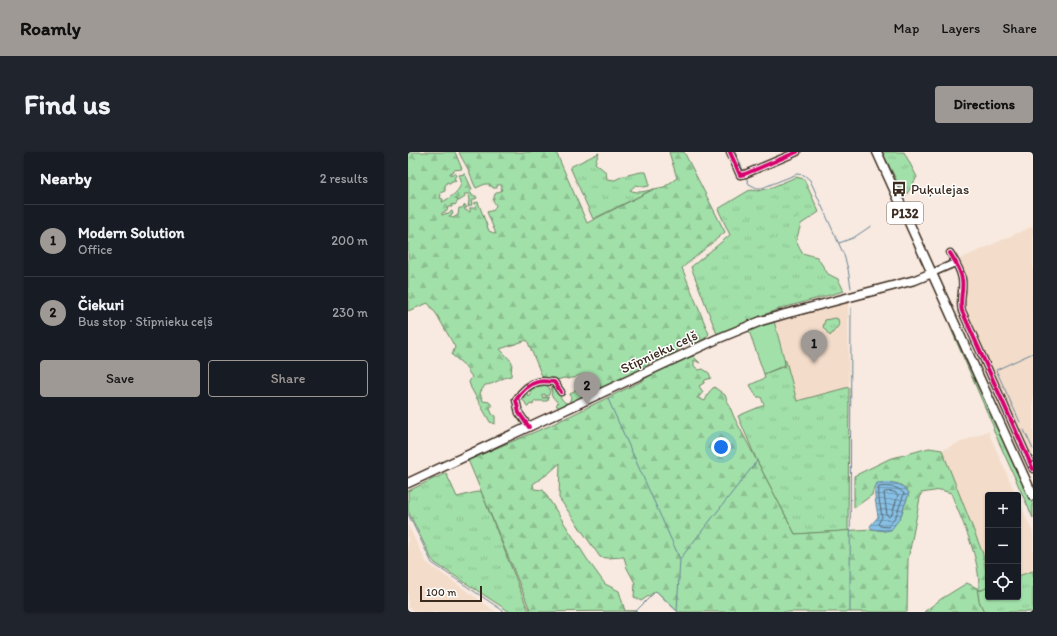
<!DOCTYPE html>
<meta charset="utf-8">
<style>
body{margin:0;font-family:Itim,sans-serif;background:#20242c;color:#f1f3f6}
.controls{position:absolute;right:12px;bottom:12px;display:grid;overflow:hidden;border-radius:4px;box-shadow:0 1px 3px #0004}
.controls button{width:36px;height:36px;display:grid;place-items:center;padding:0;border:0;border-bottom:1px solid #363941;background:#171b24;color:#f1f3f6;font:20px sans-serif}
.scale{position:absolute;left:12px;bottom:10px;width:62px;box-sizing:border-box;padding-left:4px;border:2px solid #3b2a1e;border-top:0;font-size:11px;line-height:14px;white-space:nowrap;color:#3b2a1e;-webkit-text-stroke:3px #fff;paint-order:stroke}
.you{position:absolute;left:313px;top:295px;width:14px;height:14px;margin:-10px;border:3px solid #fff;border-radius:50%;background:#1a73e8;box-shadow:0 0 0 6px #1a73e833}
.badge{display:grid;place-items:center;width:26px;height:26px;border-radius:50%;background:#9f9995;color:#111;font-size:13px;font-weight:700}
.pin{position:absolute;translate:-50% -33px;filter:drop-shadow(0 1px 2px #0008)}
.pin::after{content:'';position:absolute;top:21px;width:14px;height:12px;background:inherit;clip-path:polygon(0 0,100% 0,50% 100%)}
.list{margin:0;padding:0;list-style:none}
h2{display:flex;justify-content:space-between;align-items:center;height:52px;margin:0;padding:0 16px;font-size:17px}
h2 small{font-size:13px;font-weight:400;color:#9ea1a6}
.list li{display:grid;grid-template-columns:26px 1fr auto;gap:12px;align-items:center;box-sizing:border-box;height:72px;padding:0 16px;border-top:1px solid #363941}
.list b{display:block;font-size:15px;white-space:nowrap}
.list p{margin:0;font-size:13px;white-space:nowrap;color:#9ea1a6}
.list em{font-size:13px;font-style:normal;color:#9ea1a6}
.actions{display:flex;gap:8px;padding:12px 16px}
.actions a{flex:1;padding:9px 0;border:1px solid #9f9995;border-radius:4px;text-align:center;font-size:14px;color:#9f9995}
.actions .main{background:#9f9995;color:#111}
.icon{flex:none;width:22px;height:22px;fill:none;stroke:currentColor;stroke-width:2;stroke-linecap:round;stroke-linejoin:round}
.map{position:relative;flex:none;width:625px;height:460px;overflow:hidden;border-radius:4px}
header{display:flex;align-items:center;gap:24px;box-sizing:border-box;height:56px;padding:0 20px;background:#9f9995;color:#111}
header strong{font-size:19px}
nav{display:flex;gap:22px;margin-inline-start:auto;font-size:14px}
.intro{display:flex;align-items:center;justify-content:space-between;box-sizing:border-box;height:96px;padding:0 24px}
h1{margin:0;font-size:28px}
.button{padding:10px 18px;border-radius:4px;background:#9f9995;color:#111;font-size:14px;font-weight:700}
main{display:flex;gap:24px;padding:0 24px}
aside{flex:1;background:#171b24;border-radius:4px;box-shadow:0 1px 3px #0004}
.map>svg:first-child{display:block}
</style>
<header>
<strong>Roamly</strong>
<nav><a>Map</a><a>Layers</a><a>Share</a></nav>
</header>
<div class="intro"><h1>Find us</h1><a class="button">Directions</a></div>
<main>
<aside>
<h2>Nearby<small>2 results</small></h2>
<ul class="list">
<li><span class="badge">1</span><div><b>Modern Solution</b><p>Office</p></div><em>200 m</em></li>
<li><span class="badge">2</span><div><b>Čiekuri</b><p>Bus stop · Stīpnieku ceļš</p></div><em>230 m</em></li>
</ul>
<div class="actions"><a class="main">Save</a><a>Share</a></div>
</aside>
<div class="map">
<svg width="625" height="460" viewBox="0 0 625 460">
<defs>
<pattern id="grass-tufts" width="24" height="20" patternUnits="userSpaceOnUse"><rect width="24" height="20" fill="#a1e0a9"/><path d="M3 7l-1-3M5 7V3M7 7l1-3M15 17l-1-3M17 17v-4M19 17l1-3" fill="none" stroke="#8cc091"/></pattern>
<pattern id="forest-firs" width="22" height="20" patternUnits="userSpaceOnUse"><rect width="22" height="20" fill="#a1e0a9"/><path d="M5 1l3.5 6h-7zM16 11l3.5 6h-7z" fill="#8cc091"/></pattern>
<pattern id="water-rules" width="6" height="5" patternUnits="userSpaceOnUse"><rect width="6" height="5" fill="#86c0e5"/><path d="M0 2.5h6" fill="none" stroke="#6f9cb9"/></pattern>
</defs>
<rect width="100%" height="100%" fill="#f8eae0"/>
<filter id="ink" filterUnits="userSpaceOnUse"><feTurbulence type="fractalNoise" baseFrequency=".025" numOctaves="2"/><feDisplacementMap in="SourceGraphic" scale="8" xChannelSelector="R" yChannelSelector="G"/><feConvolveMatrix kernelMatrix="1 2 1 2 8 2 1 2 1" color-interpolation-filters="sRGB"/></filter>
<g filter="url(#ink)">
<g fill="#f3dcca">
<polygon points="625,74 625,309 560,164 557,150 558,140 558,127 550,108"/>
<polygon points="440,150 441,235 389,249 367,169 433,151"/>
<polygon points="580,279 608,343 580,343 580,435 575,402 534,298"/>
<polygon points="610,347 625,381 625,419 610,424"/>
<polygon points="0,373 18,410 88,460 7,460 0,455"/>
</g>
<g fill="url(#grass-tufts)" stroke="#6e8564">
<polygon points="474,0 496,0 509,25 497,45"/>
<path d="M191,1L187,11L198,20L199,27L207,28L215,24L233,20H238L241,29V34L236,35L228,33L222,38C230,42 238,39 246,37L185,67L162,15Z"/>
<polygon points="388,25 396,27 411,60 393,72 388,89 394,101 409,105 420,122 430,127 436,139 371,157 309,182 283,115 322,83 310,57 340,39 344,38 350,39 362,36"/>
<polygon points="427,166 430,167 431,173 422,184 415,175 417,168"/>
<polygon points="544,176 559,212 569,230 625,353 625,366 585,277 586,276 543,177"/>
<polygon points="376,206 378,209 389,249 441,235 440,379 387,382 349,309 330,264 356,253 353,245 349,245 342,233 357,226 356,222 377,214"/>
<polygon points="38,321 49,345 73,339 121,460 102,460 27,411 23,406 0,359 0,339"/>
<polygon points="625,419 625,460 576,460 571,449 569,436 571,438 574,438 580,434 580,445 610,445 610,424"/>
</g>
<g fill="url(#forest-firs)" stroke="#6e8564">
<path d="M0,0H47L54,17L46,18L43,21H42V23L47,21L48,23L46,27L48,28L47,29H43V31H41L39,30L37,34V39L32,41L33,43L32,46L35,47L34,50C41,47 54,38 53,29C53,27 52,25 51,23L57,22L64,37L61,41H63L64,44H68L69,46L63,49L64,53L60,55L61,48L60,42H56L57,45L51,49L48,47L50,49L47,53L44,52V55H40L39,59L34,61V63C37,62 41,61 44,59L45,62L41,64L45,66L50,63L51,56H54L57,53L59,56H56L57,58L62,60V56H69L66,51L70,50L81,79L88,82L79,60L86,58L88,53L85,49L87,42L94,38L93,36L94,33H89V36H85L84,34H81L82,32H77L68,36C64,30 63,21 59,15C56,10 53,5 51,0H148L179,71L246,37L256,35L269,26L261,0H276L317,80L274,116L301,182C294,191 284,192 273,192C272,200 266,201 259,203L260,206L251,210L244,208L240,211L242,215L153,258L148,253L150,251L143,243L144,241L143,236L147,235C150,240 153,248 158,251H161L163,246L162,242L166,240L167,237H171L172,236L169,234V230L180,233L182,239L185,237L184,231L177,222L169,224L167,226H162V227L156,226L145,229L141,234L138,233L137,229V226L134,224L119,188L92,197L104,210L103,224C94,225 86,233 77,233L72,241L75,249L81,250L84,253L82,256L84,262L87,264V272L82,270L63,236L61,230L64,225L55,212L44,203L47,195L29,163L20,151L0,159Z"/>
<path d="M285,204L292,211L286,208V214L291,218L295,217L301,221L303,226L297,228L296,231L291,234L295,240L290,246L297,249L301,240L306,235L317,243L326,265L387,382L464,377L477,379L492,366L501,341C491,327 481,331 466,335L464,343L446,356V324L481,307L521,296L534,298L575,402L580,435L574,438H571C572,405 555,372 543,341L533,338L513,341L500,408L499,460H270L248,439L233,449L226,445L227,431L219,416L216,405C208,405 200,407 192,405L151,346L152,311L141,321L125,332L126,337L135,338L179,407L197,432L211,439L217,459H228L123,460L68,327L60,308L141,274L232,230L246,221Z"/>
<polygon points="136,233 141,235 142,240 140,244 138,244 136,242 134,243 134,245 140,245 141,246 139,249 126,249 125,253 122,252 120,255 119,255 117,250 113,247 112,244 118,240 121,245 123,243 122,237 131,234 135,234"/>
<polygon points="559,431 569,436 571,449 576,460 516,460 533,447"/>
</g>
<polygon fill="#a1e0a9" stroke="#6e8564" points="366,169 376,206 377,213 356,222 341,179 355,173"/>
<path fill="url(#water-rules)" stroke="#688495" d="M469,331C483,330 492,329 501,341L492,366L483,378L477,379L464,377L462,374L470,365C469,354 464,341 469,331Z"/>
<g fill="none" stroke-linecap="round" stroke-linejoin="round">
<g stroke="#59666e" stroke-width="1">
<path d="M471,335C479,334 491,334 496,342L488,364L480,375L472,374L470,372L474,365L471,347Z"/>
<path d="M477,340C481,339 487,339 490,343L484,362L481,365L479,363L476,341Z"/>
</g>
<g stroke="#688495" stroke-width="1">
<polyline points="327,0 336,20"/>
<polyline points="338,25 341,32 349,36 354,36 389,22 396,23 402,28 436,103 440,117 443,136"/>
<polyline points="431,91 445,86 463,74"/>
<polyline points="200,247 272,407 269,459"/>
<polyline points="612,270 588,218 625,201"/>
<polyline points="616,278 625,297"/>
<polyline points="0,362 24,411 97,460"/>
<polyline points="272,407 349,309"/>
<polyline points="227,460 248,439 270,460"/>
<polyline points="442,460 443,156"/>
</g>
<g stroke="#3b2a1e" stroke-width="9">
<g id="minor">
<polyline points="322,0 332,23 337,22 389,0"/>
<path d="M542,101C547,109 553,118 554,127C556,138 551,148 554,159L625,317"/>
<polyline points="524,121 547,111"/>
<path d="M121,275L111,261L108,248C113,240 121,232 130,230C135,228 142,230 146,230L153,240"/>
</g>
</g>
<g stroke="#3b2a1e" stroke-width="11">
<g id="major">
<polyline points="469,0 625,344"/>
<polyline points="0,331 309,187 353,169 377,162 507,128 524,121"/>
</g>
</g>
<use href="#minor" stroke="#fff" stroke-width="6"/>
<use href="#major" stroke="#fff" stroke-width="8"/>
<g stroke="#fff" stroke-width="6">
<g id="cycleway">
<polyline points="322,0 332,23 337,22 389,0"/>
<path d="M542,101C547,109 553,118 554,127C556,138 551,148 554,159L625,317"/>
<path d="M121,275L111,261L108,248C113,240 121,232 130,230C135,228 142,230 146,230L153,240"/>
</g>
</g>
<use href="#cycleway" stroke="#d6006c" stroke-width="4"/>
</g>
</g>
<defs>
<g id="bus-bare" transform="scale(1.2)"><path d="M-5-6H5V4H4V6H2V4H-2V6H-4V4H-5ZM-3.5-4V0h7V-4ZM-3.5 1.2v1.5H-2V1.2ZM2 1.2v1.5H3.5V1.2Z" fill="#3b2a1e" stroke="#fff" stroke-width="2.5" paint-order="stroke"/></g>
</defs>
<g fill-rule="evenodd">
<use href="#bus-bare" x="491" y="37"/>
</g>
<g text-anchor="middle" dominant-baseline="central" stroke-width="3" stroke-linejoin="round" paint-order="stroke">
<rect fill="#fff" stroke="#766a62" stroke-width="1" x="479" y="50" width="36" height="22" rx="3"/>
<g font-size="13" font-weight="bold" fill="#3b2a1e">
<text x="497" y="61">P132</text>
</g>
<g font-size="14" fill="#3b2a1e" stroke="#fff" text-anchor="start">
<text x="503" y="37">Puķulejas</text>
</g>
<g font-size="14" fill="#3b2a1e" stroke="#fff">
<text transform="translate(251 200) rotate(-25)">Stīpnieku ceļš</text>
</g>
</g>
</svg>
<div class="controls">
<button>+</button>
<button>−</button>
<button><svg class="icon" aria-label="locate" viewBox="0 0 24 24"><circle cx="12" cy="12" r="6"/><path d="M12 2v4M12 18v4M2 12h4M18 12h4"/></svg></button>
</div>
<div class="scale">100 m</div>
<div class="you"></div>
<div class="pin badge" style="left:406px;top:211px">1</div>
<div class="pin badge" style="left:179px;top:253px">2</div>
</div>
</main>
